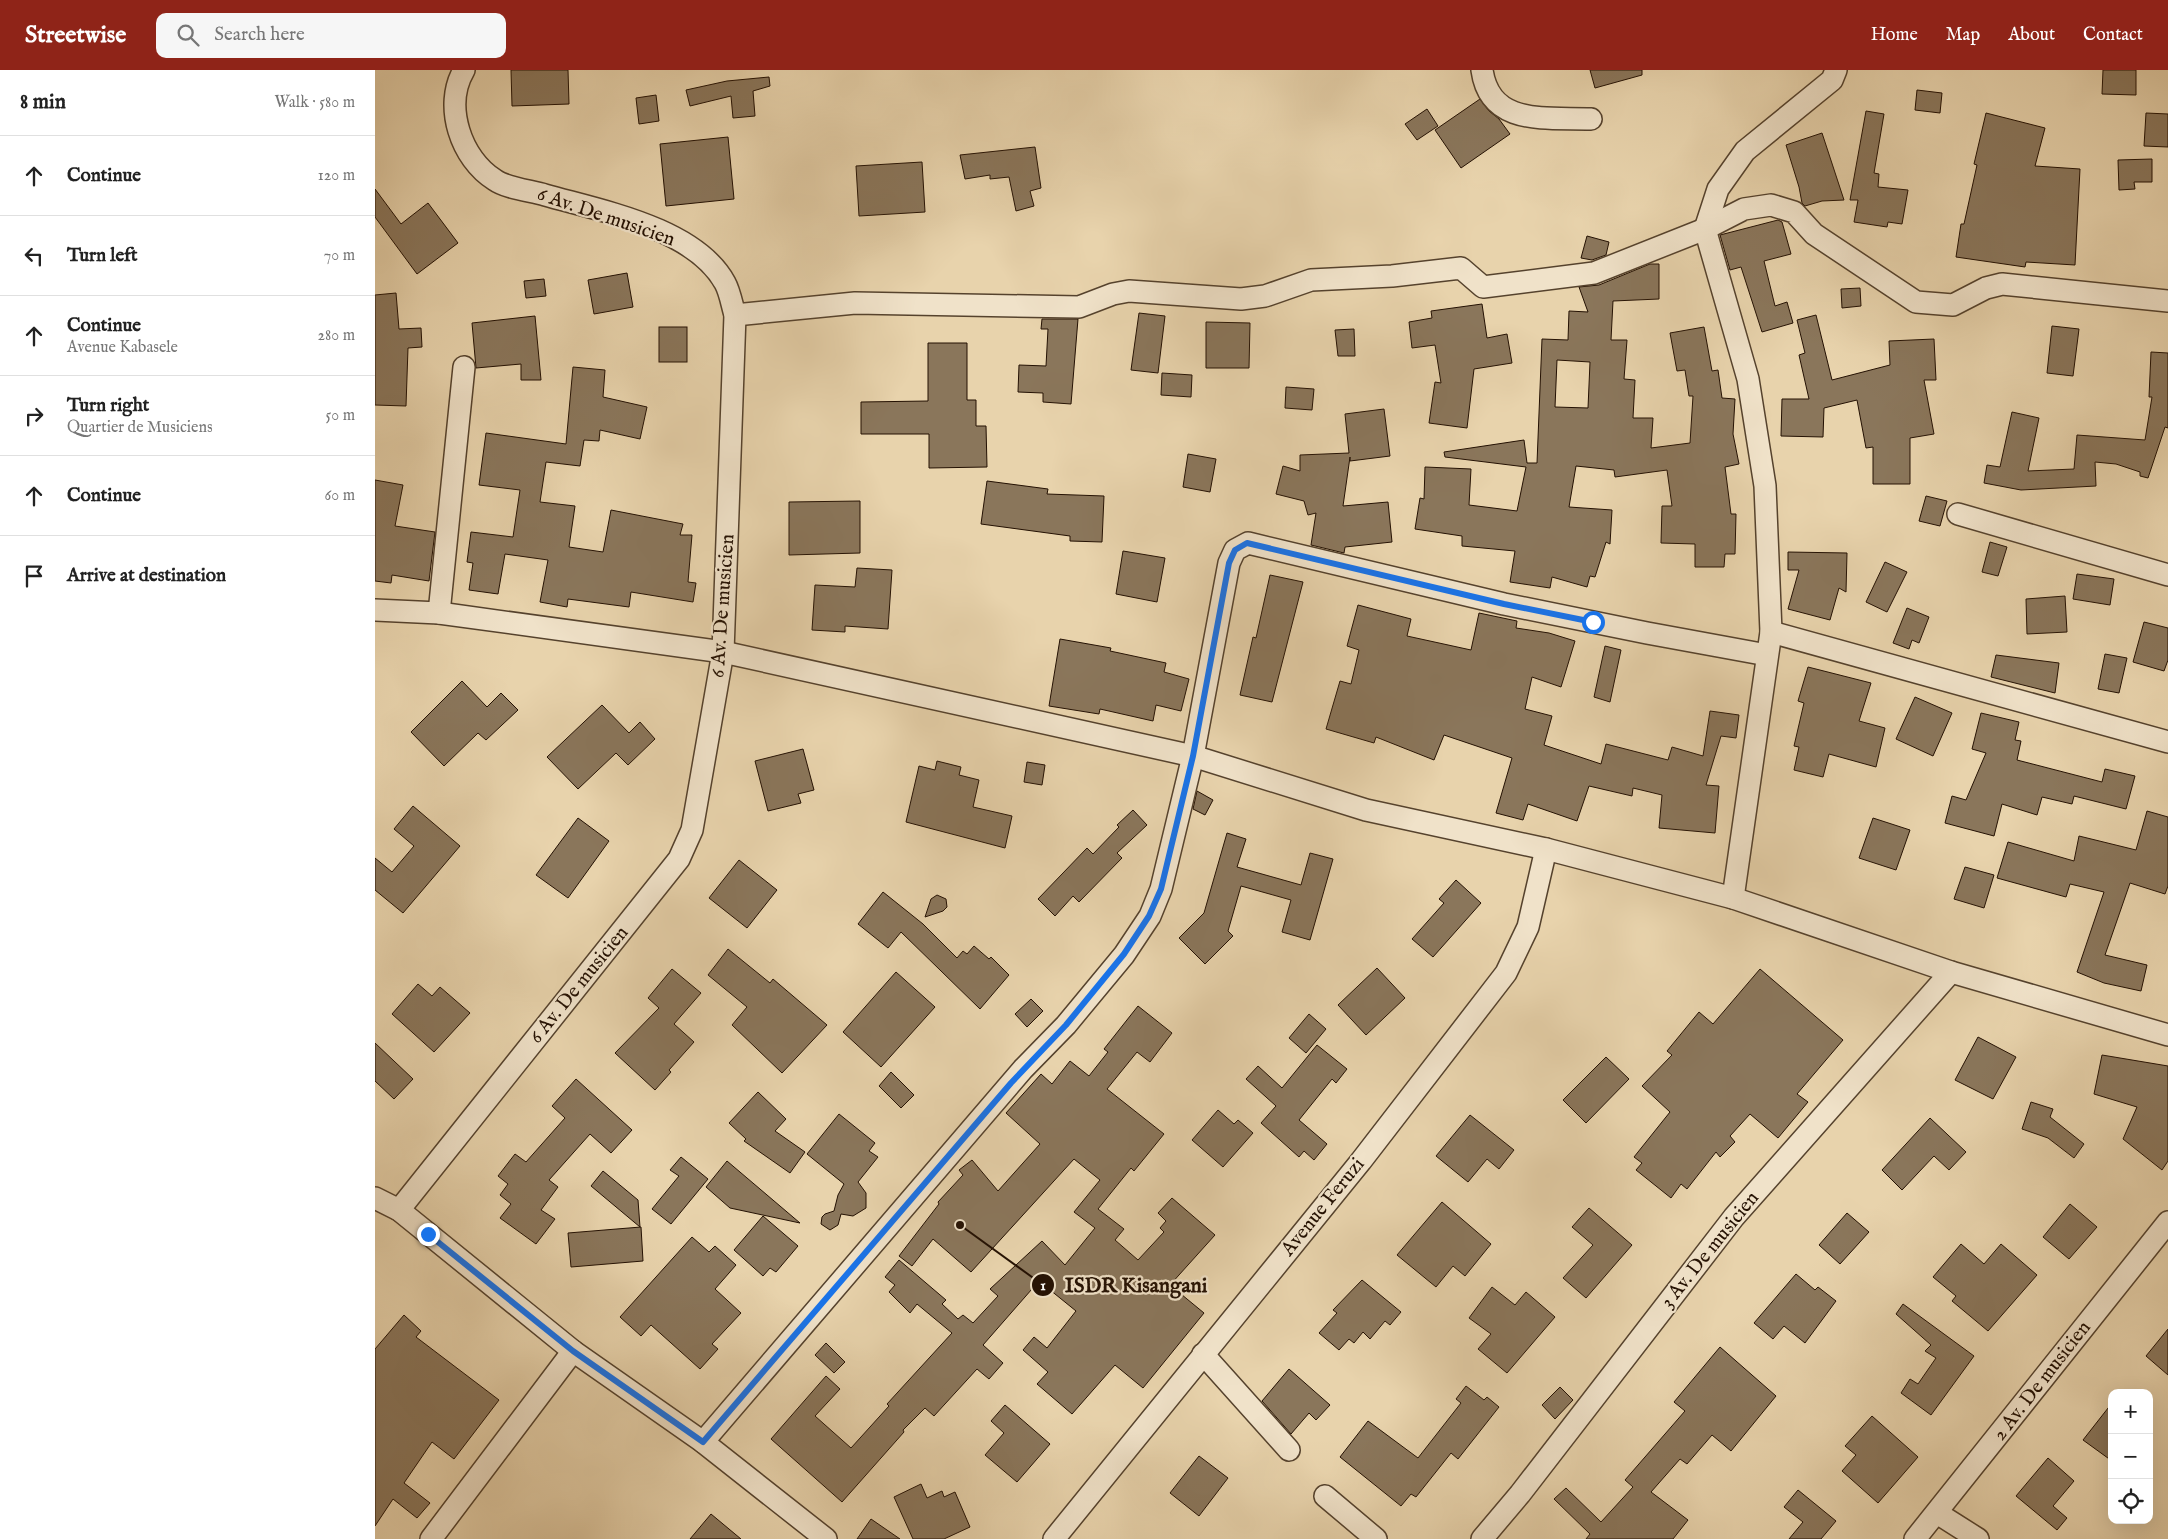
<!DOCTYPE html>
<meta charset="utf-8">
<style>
body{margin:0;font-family:"IM FELL English",serif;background:#f6f6f6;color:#222}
.controls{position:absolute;right:15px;bottom:15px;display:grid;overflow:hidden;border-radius:10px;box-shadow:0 5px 20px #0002}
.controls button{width:45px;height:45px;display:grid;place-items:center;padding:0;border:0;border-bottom:1px solid #e0e0e0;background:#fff;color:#222;font:25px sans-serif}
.stop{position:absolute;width:15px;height:15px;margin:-11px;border:4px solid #1a73e8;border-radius:50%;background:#fff}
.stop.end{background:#1a73e8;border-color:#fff;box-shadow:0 1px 5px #0008}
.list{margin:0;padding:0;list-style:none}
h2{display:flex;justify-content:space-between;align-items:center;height:65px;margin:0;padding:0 20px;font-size:21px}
h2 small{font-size:16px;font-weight:400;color:#767676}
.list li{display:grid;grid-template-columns:32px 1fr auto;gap:15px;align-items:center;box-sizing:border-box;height:80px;padding:0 20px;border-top:1px solid #e0e0e0}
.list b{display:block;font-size:19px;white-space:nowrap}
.list p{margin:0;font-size:16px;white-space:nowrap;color:#767676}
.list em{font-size:16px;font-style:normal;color:#767676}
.icon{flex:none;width:28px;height:28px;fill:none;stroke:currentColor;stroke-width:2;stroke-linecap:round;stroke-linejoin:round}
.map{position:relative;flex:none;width:1793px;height:1469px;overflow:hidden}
header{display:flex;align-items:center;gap:30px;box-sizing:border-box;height:70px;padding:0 25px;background:#8f2418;color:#fff}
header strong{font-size:24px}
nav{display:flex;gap:28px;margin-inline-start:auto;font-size:18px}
.search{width:350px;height:45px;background:#f6f6f6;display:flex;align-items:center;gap:12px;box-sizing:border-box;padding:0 18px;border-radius:10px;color:#767676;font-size:19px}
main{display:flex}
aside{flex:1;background:#fff}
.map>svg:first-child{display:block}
</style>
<header>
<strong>Streetwise</strong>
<div class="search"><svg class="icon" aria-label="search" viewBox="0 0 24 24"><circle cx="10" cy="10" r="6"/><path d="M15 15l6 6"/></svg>Search here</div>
<nav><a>Home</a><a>Map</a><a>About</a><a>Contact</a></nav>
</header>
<main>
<aside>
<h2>8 min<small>Walk · 580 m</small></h2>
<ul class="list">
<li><svg class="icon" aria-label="ahead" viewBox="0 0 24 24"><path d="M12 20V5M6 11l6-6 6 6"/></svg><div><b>Continue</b></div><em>120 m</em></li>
<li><svg class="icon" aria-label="left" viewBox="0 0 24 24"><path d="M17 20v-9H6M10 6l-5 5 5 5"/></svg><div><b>Turn left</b></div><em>70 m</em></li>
<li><svg class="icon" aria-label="ahead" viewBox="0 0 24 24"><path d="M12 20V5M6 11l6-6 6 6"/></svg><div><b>Continue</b><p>Avenue Kabasele</p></div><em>280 m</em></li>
<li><svg class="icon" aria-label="right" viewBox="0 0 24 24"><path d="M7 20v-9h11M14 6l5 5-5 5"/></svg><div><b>Turn right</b><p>Quartier de Musiciens</p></div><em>50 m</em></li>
<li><svg class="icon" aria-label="ahead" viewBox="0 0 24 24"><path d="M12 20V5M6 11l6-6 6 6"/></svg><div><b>Continue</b></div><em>60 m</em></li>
<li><svg class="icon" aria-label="arrive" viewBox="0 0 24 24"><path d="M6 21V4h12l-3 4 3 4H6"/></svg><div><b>Arrive at destination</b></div></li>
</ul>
</aside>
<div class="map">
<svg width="1793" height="1469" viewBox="0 0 1793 1469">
<rect width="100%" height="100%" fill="#e8d3ac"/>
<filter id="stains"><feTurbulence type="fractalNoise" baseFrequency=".004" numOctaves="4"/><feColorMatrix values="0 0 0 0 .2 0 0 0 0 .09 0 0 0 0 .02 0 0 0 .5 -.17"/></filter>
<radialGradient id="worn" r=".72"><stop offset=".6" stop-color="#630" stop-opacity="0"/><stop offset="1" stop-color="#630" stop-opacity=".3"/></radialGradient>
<g fill="#8a765b" stroke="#241103" fill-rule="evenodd">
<polygon points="136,0 193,0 194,34 137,36"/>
<polygon points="1215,0 1267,0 1267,5 1220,18"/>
<polygon points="1728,0 1761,0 1761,25 1727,24"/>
<polygon points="394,7 395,16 378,21 380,46 358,48 356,26 315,36 311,20 352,11"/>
<polygon points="1542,20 1567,23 1565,43 1540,40"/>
<polygon points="281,25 284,51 264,54 261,28"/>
<polygon points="1105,29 1114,41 1124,49 1135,64 1086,98 1060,60"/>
<polygon points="1052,39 1063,56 1042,70 1030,54"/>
<polygon points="1491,41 1509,44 1499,103 1504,104 1503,117 1533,120 1527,154 1513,152 1512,157 1479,152 1483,130 1475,130"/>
<polygon points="1611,43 1670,58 1660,96 1705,99 1700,195 1651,192 1650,197 1581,187 1586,154 1589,154 1602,95 1599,94"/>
<polygon points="1771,43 1793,44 1793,77 1769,76"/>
<polygon points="1447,63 1469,130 1447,131 1430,136 1427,133 1424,117 1411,75"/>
<polygon points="353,67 359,129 291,136 285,74"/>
<polygon points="660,77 666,118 655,121 659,136 641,141 634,107 615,109 615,105 590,109 585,85"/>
<polygon points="1777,89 1777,112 1759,112 1760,119 1744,120 1743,90"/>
<polygon points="547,92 550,142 484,146 481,96"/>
<polygon points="0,119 26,154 53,133 83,173 42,204 0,147"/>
<polygon points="1403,150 1407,152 1416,184 1389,191 1400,236 1412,232 1418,253 1387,262 1366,197 1355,200 1345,165"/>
<polygon points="1212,166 1234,172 1231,185 1217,190 1206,188"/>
<path d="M1275,194H1284V229L1238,231L1236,270H1252L1249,309L1260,310L1258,348H1278L1276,378L1315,373L1318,326H1314L1310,300L1302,301L1295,263L1329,257L1337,301L1343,300L1347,328L1360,329L1358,364L1364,394L1350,397L1356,444H1361L1360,484H1350L1349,497H1320V474L1286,473L1287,436H1297L1292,400L1240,407L1239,400L1201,396L1194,437L1237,440L1235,474L1231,472L1220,507L1215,506L1212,517L1177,507L1175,518L1135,512L1140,481L1087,476V466L1040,459L1045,428L1049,429L1050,397L1096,399L1094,435L1142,441L1151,397L1070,387L1069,382L1149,370L1152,393H1162L1167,269L1193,270L1194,241L1213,242L1204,217L1224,215ZM1182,290L1215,292L1213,338L1180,337Z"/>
<polygon points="252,203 258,237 219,244 213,210"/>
<polygon points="169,209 171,226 151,228 149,211"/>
<polygon points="1485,218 1486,236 1467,238 1466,219"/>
<polygon points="21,223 24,259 46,258 47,277 33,278 31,336 0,335 0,225"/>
<polygon points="1107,234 1112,268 1132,264 1137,293 1099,299 1092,358 1054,353 1060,312 1066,313 1060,275 1037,278 1034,252 1057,248 1056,241"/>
<polygon points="764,243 790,246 783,303 756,300"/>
<polygon points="1441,245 1457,310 1515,295 1514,271 1559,269 1561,310 1549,310 1559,364 1535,368 1535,414 1498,414 1498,377 1491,378 1482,330 1449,338 1448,367 1406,366 1407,329 1434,329 1424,285 1430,283 1422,250"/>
<polygon points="160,246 166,310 146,310 146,294 101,298 97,253"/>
<polygon points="667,249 703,249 696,334 668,332 668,323 643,322 644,295 671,296 673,259 666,259"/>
<polygon points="831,252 875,253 874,298 831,298"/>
<polygon points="1677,256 1704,259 1698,306 1672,303"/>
<rect x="284" y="257" width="28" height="35"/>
<polygon points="979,259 980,286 963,286 960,260"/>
<polygon points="553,273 592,273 592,330 601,330 601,356 611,356 612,397 554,398 554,364 486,364 486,332 553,331"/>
<polygon points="1776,282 1793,283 1793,358 1790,357 1773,408 1765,406 1765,402 1741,394 1720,392 1721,416 1646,420 1609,413 1612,395 1625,397 1637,342 1664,348 1653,401 1699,399 1702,365 1770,370 1777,327 1774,327"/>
<polygon points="198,297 230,300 228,327 272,337 265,369 225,360 224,371 209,370 205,396 171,392 165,432 200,436 194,477 228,482 236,440 308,454 305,465 317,465 313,512 321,513 318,532 256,522 254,537 193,529 192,537 165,532 173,490 130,484 123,524 94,520 98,493 92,492 96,462 138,467 145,420 104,415 111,363 191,374"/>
<polygon points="787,303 817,305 816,327 786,325"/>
<polygon points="911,317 939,319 937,340 910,338"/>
<polygon points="1009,339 1015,386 975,391 975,387 968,436 1013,432 1017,472 970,477 969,483 936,475 941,443 933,445 929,431 901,424 908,396 925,401 925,385 974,383 970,344"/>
<polygon points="813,384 841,389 835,422 808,417"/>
<polygon points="0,410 28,415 20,456 60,462 54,511 17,505 16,513 0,511"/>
<polygon points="612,411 673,419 672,424 729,426 727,472 695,471 695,466 606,454"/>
<polygon points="1551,426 1572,431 1565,456 1544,451"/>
<polygon points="485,431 485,483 414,485 414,432"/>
<polygon points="1615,472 1632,477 1623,506 1607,502"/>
<polygon points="748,481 790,488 782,532 741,524"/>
<polygon points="1413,482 1472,483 1471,522 1464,518 1455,550 1413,539 1424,500 1413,500"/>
<polygon points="1510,492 1532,502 1512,542 1491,532"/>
<polygon points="482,498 517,500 513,559 470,556 470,562 437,560 440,515 480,517"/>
<polygon points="1702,504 1739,509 1735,535 1698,529"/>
<polygon points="895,505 928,512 897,632 865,625 878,567 881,568"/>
<polygon points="1690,526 1692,562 1652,564 1651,529"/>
<polygon points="983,535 1036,549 1032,566 1096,580 1104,543 1142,551 1141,558 1174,563 1200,571 1186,617 1157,607 1150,639 1177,646 1169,675 1226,694 1231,674 1293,690 1297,677 1328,686 1335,641 1364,645 1361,668 1346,666 1331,715 1344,716 1340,763 1284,758 1287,725 1258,718 1257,726 1214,716 1202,751 1153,734 1148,750 1121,743 1137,688 1069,665 1059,690 1001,667 999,673 951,659 965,611 976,614 984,580 972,576"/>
<polygon points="1532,538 1554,547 1544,573 1537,570 1534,579 1518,573"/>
<polygon points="1769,552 1793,558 1793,590 1789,601 1758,592"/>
<polygon points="685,569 736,578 735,581 791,593 789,602 814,609 806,641 781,635 778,651 725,639 724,644 674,636"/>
<polygon points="1230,576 1246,580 1235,632 1219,627"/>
<polygon points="1730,584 1752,588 1744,623 1723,619"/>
<polygon points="1621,585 1684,593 1680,623 1616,607"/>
<polygon points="1433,597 1496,613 1484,651 1510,658 1501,697 1454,684 1448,707 1419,700 1424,677 1419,676 1429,633 1423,631"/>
<polygon points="87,611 112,637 126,623 143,640 111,670 103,663 69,696 36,662"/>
<polygon points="1540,627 1577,643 1558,686 1521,669"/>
<polygon points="227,635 254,663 265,652 280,669 253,695 241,683 203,719 172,687"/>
<polygon points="1606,643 1644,652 1640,670 1646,671 1642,690 1727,712 1730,699 1760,706 1751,739 1699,726 1697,734 1667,727 1662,745 1627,734 1619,766 1570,753 1577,726 1591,730 1611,683 1597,679"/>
<polygon points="428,679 439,720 423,724 426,733 393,741 380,691"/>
<polygon points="562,691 586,697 584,705 604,710 598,737 637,746 630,778 531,752 544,696 560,700"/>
<polygon points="652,692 670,695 667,715 649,712"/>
<polygon points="822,721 838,730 830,745 818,739"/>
<polygon points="38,736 85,776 28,843 0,820 0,788 17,802 39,776 19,759"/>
<polygon points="758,740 772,755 742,783 747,788 704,832 698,826 680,846 663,829 712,778 718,784 744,757 742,755"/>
<polygon points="1772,741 1793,747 1793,816 1790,824 1755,813 1730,885 1772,895 1766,921 1729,913 1702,902 1729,822 1695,814 1691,827 1622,808 1633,772 1699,791 1704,766 1761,780"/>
<polygon points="203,748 234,771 193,828 161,805"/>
<polygon points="1498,748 1535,760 1521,800 1484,788"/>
<polygon points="852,763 871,769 862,797 926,815 935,783 958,789 935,870 907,862 916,830 866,816 853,861 858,866 830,894 804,868 829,843"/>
<polygon points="364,790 402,820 372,858 334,828"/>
<polygon points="1590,797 1619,805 1609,838 1579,829"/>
<polygon points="1081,810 1106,833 1058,887 1037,869 1069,833 1064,829"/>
<polygon points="508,822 548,854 582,888 588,881 592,884 599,876 614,889 616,887 634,905 605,939 526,862 513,878 483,854"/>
<polygon points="562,825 571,829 572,837 568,841 550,847 556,829"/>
<polygon points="353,879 395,913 398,909 452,955 407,1003 357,955 372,937 333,905"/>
<polygon points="1002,898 1030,928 991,965 963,935"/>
<polygon points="297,899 326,923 299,954 319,972 294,1000 296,1002 280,1020 240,983 284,938 273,928"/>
<polygon points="1385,899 1468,970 1422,1024 1433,1032 1403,1068 1375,1044 1355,1066 1360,1072 1345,1087 1341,1082 1312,1119 1306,1114 1296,1128 1261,1100 1267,1093 1259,1087 1295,1042 1267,1016 1297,985 1292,981 1324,942 1338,954"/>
<polygon points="521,902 560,937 506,997 468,962"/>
<polygon points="43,914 57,926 65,917 95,943 59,982 17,944"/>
<polygon points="656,929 668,941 652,957 640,944"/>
<polygon points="763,936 797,963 775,992 762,982 732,1019 789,1064 759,1101 756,1098 723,1139 749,1159 740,1170 763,1190 789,1162 785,1158 791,1151 783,1143 797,1128 840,1165 795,1215 829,1243 768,1318 740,1295 697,1344 662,1314 673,1302 648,1280 659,1267 672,1278 701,1241 664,1211 608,1275 628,1293 614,1309 602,1299 559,1346 550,1338 528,1360 529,1362 467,1432 396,1369 451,1306 465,1319 440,1346 476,1378 514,1336 512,1334 577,1263 542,1234 535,1243 514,1222 520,1215 510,1207 524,1190 571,1230 567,1234 583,1249 588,1245 598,1253 623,1226 615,1219 667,1171 690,1195 720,1158 699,1142 725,1110 699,1089 596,1202 558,1169 537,1196 524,1186 564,1134 563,1132 588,1105 584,1100 597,1090 623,1121 665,1074 631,1043 666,1004 677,1014 695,991 714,1006 733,982 729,979"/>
<polygon points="934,944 951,959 931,983 914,968"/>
<polygon points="1603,967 1641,987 1618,1029 1580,1010"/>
<polygon points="0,973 38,1009 19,1029 0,1011"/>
<polygon points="942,975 972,999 961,1013 957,1009 924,1050 952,1074 939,1090 929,1081 924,1087 886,1053 901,1036 871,1009 883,996 907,1018"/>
<polygon points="1727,985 1793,996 1793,1091 1787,1100 1748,1069 1762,1037 1719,1024"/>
<polygon points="1231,987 1254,1009 1211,1053 1188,1030"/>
<polygon points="516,1002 539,1025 526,1038 504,1016"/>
<polygon points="201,1009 257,1060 236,1083 215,1064 174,1110 183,1117 166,1140 180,1149 161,1174 125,1148 136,1134 125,1125 133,1114 123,1106 140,1084 151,1092 190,1048 177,1036"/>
<polygon points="383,1022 411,1049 400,1061 430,1082 415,1103 369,1071 371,1069 354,1053"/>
<polygon points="1656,1032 1678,1039 1675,1047 1709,1074 1699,1088 1673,1068 1647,1059"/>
<polygon points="843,1040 859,1054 863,1050 878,1063 848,1097 817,1070"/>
<polygon points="464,1044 500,1073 494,1081 503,1087 483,1112 491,1123 491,1138 478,1146 466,1144 463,1155 455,1160 446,1154 447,1147 450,1144 459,1141 463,1125 469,1114 432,1084"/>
<polygon points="1095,1045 1139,1080 1124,1099 1112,1089 1093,1112 1061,1086"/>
<polygon points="1555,1048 1591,1082 1574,1100 1559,1086 1527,1120 1507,1100"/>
<polygon points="306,1087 333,1109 296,1154 277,1139 304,1106 295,1100"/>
<polygon points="352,1091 425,1153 355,1138 331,1117"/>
<polygon points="228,1101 263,1130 265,1157 216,1116"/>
<polygon points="1067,1132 1116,1174 1090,1206 1078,1196 1061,1217 1022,1185"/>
<polygon points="1695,1134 1722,1157 1694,1189 1668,1167"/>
<polygon points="1214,1138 1257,1175 1211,1228 1188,1208 1218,1175 1197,1157"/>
<polygon points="1472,1143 1494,1162 1465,1194 1444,1175"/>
<polygon points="388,1146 423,1176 401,1202 395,1198 388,1206 359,1180"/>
<polygon points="266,1157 268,1191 196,1197 193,1163"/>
<polygon points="317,1167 334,1182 340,1176 361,1195 340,1219 366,1243 337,1274 343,1279 325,1299 276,1255 266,1266 245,1247"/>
<polygon points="1586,1174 1609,1194 1626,1174 1662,1205 1613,1261 1577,1231 1581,1226 1558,1207"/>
<polygon points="1421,1204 1440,1220 1443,1217 1461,1231 1430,1273 1409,1256 1398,1269 1379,1253"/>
<polygon points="987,1210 1026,1242 1015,1255 1010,1251 995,1269 988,1262 979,1273 974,1269 964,1280 944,1263 962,1243 958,1240"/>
<polygon points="1117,1217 1140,1235 1151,1222 1180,1247 1132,1303 1103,1279 1116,1264 1094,1248"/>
<polygon points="1528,1234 1599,1286 1556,1345 1526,1323 1535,1309 1543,1314 1561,1288 1550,1281 1556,1275 1521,1244"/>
<polygon points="29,1245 46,1261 41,1267 124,1330 79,1389 57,1372 29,1413 55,1433 42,1448 18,1429 0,1456 0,1279"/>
<polygon points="1793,1259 1793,1305 1771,1286"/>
<polygon points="451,1273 470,1292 459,1303 440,1285"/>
<polygon points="1345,1277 1401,1326 1356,1381 1337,1365 1312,1394 1305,1389 1276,1422 1313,1450 1298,1469 1211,1469 1215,1464 1179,1429 1191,1418 1226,1452 1258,1417 1250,1410 1310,1341 1299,1332"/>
<polygon points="914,1299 955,1335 941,1350 934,1343 916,1364 887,1331"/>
<polygon points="1091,1316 1109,1330 1112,1327 1124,1337 1083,1389 1076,1383 1041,1427 1036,1424 1026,1436 965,1387 993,1351 1043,1388 1086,1333 1081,1329"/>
<polygon points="1185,1317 1198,1330 1180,1349 1167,1335"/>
<polygon points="1737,1333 1737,1391 1708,1370"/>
<polygon points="630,1335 675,1374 642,1412 610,1385 629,1363 616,1351"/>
<polygon points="1497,1346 1543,1387 1503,1433 1467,1401 1481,1385 1470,1376"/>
<polygon points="824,1386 853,1408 824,1446 795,1423"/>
<polygon points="1673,1388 1699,1411 1678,1436 1692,1448 1682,1460 1641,1426"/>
<polygon points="546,1414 552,1428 567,1421 569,1427 580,1422 595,1457 569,1469 538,1469 519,1427"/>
<polygon points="1423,1420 1461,1451 1446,1469 1414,1469 1428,1452 1409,1437"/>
<polygon points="336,1444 366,1469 315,1469"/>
<polygon points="496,1449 525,1469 482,1469"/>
</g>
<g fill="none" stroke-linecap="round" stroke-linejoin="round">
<g stroke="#55422d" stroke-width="24">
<g id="minor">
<path d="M1107,0C1115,57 1172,47 1216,49"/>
<polyline points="360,245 480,233 704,237 738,224 754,221 866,229 890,226 936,210 1017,206 1086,198 1108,217 1219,203 1330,159 1369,139 1396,135 1419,142 1439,164 1541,232 1578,235 1611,218 1627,214 1793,231"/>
<polyline points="1583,444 1793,505"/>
<polyline points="0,540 64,543 348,582 818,686 991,740 1171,779 1358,828 1576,902 1793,965"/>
<polyline points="64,543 89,297"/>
<polyline points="1396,562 1793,672"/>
<polyline points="1358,828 1396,562 1390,416 1373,309 1330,159 1343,119 1370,81 1457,10 1461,0"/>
<polyline points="0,1128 24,1140 198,1281 328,1372 451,1469"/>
<path d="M24,1140L304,789L317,760L348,582L360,245C357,235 355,222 350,213C320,158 226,141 170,125C157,121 131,118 120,110C86,89 68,36 89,0"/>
<polyline points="828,1284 914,1380"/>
<polyline points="328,1372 648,999 691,955 749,885 775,846 786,819 818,686 854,493 860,480 873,473 1129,534 1272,563 1392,585"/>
<polyline points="950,1426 1001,1469"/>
<polyline points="1562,1443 1603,1469"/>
<polyline points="56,1469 198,1281"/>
<polyline points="679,1469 986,1091 1131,903 1153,857 1171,779"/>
<polyline points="1107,1469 1145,1424 1359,1147 1576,902"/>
<polyline points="1540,1469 1793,1152"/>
</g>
</g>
<use href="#minor" stroke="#f0e2c9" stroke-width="21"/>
</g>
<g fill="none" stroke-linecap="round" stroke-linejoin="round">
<polyline stroke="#1a73e8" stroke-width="6" points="53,1164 198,1281 328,1372 636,1013 691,955 749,884 774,846 786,819 818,686 854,493 860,480 872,473 1129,534 1218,552"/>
</g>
<g text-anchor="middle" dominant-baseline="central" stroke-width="4.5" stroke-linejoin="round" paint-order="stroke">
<g font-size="20" fill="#241103" stroke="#f0e2c9">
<text transform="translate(231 147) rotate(19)">6 Av. De musicien</text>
<text transform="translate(348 536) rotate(-86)">6 Av. De musicien</text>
<text transform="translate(204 915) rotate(-51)">6 Av. De musicien</text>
<text transform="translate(948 1137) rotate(-51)">Avenue Feruzi</text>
<text transform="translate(1335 1180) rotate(-51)">3 Av. De musicien</text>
<text transform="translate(1667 1311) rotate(-52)">2 Av. De musicien</text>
</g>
</g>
<path fill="none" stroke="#241103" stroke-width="2" d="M585 1155L668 1215"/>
<g fill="#241103" stroke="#f0e2c9" stroke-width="2">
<circle cx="585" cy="1155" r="5"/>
<circle cx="668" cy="1215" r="12"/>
</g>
<g font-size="15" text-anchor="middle" font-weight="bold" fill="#fff">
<text x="668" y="1220">1</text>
</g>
<g font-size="21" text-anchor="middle" font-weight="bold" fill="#241103" stroke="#f0e2c9" stroke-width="4.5" stroke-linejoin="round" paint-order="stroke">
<text x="761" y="1222">ISDR Kisangani</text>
</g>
<rect width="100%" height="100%" filter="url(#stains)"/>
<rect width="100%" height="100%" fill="url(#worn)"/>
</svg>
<div class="controls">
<button>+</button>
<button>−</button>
<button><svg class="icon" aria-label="locate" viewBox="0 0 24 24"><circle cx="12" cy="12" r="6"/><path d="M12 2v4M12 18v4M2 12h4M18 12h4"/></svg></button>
</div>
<div class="stop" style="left:1218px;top:552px"></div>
<div class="stop end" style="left:53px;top:1164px"></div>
</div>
</main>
